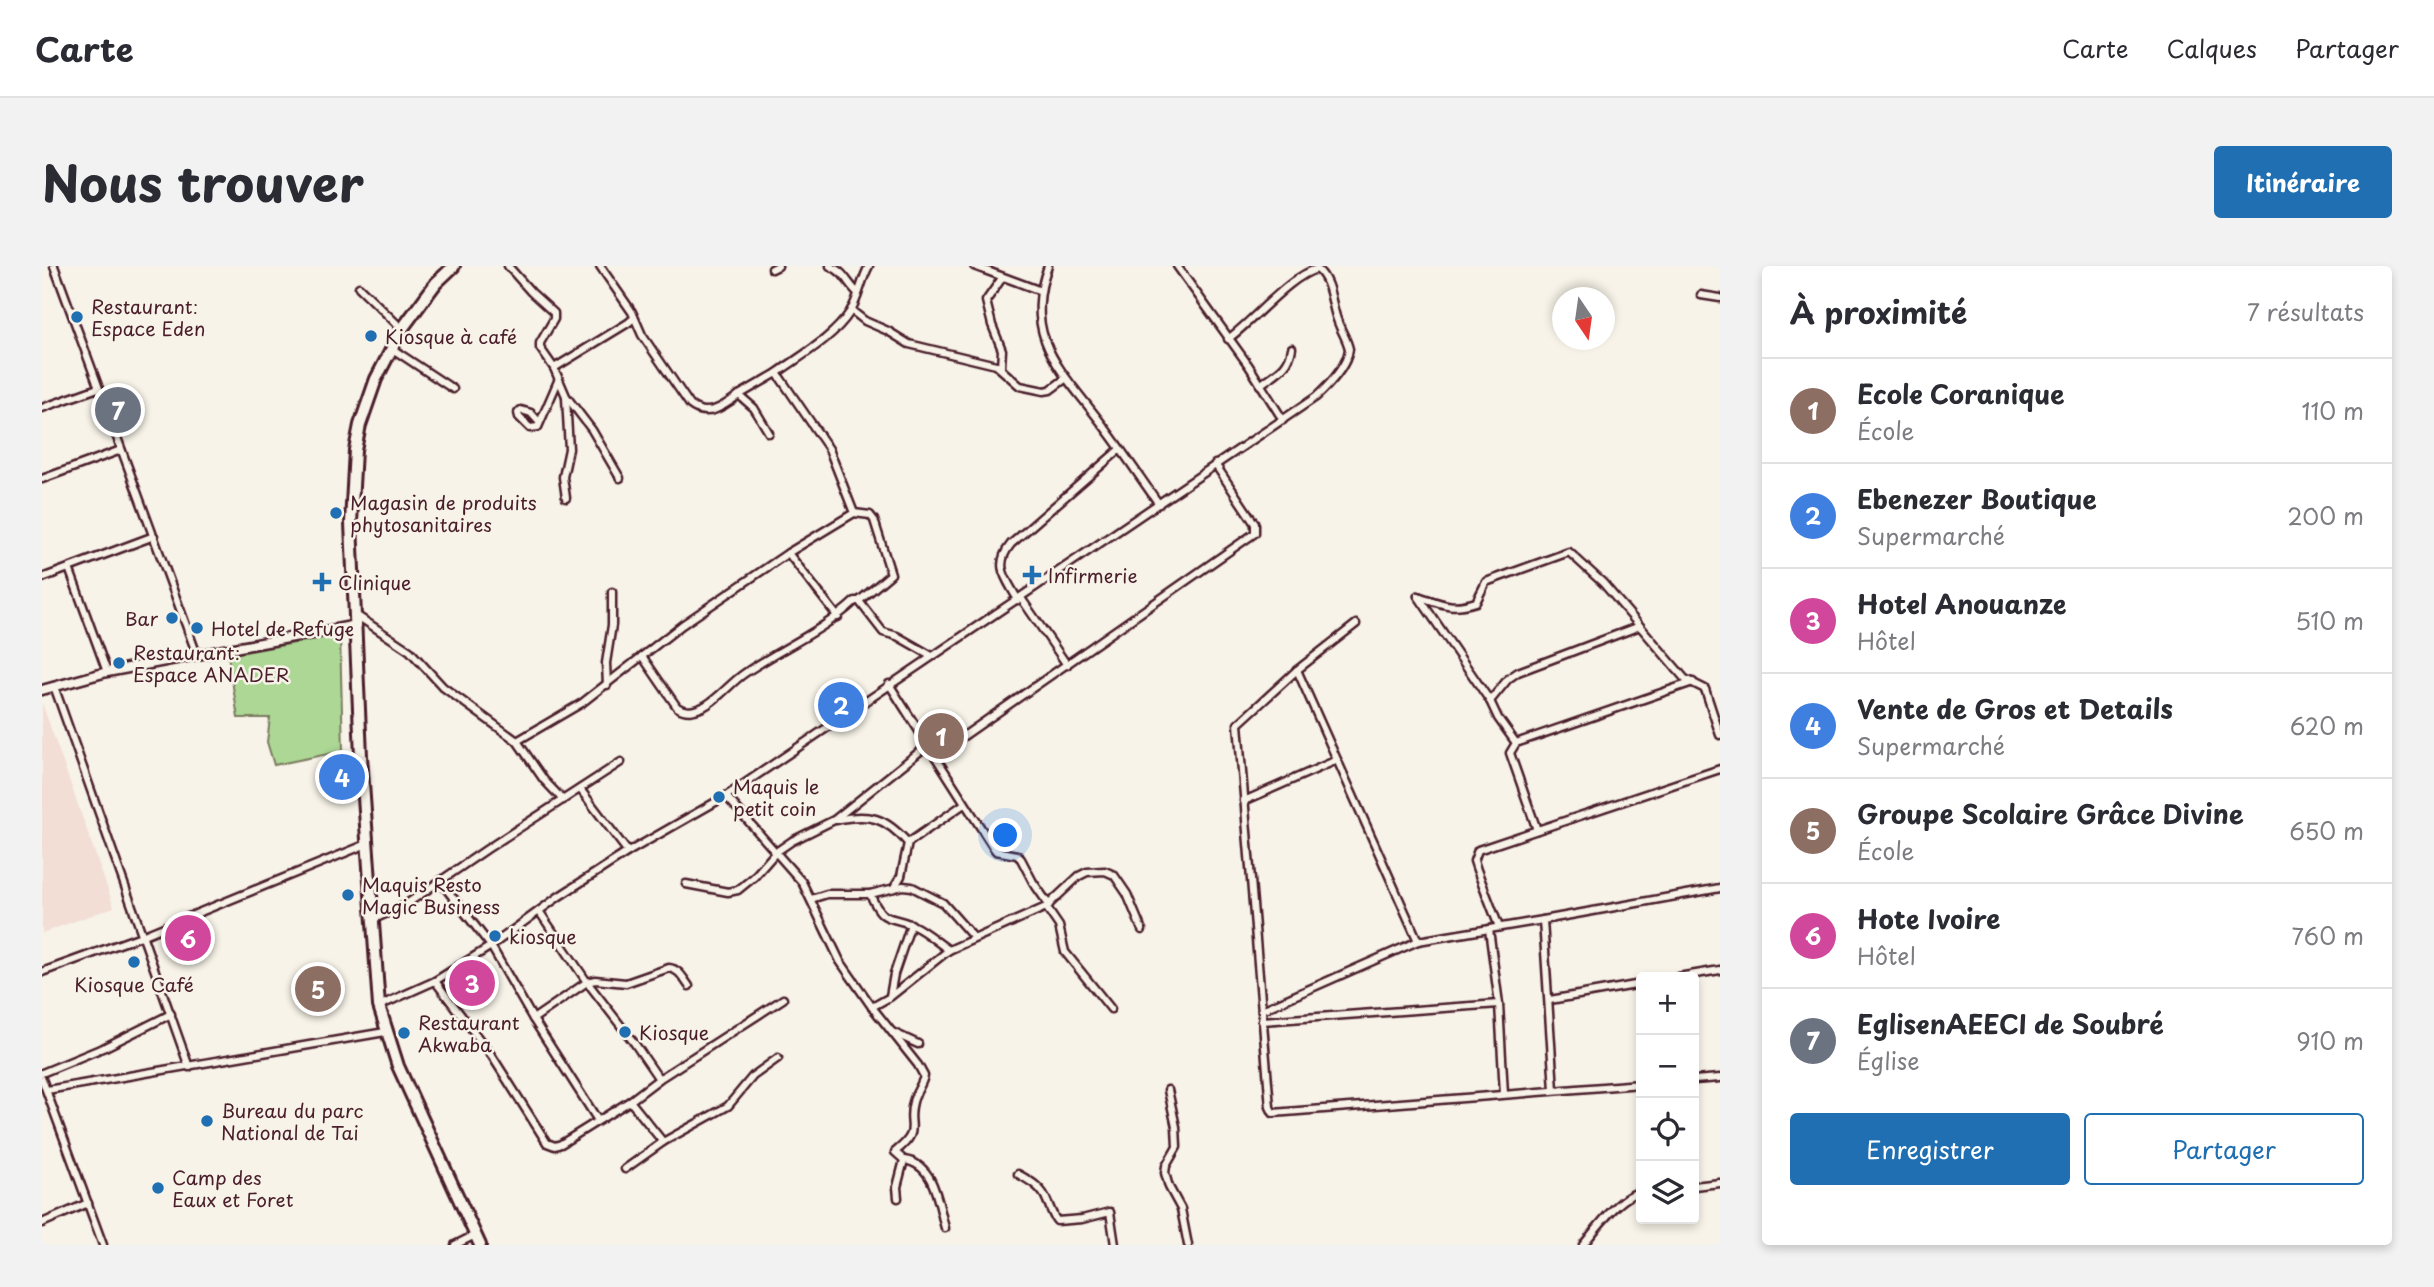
<!DOCTYPE html>
<html lang="fr">
<meta charset="utf-8">
<style>
body{margin:0;font-family:"Playpen Sans",sans-serif;background:#f2f2f3;color:#2b2b33}
.controls{position:absolute;right:21px;bottom:21px;display:grid;overflow:hidden;border-radius:7px;box-shadow:0 4px 10px #0003}
.controls button{width:63px;height:63px;display:grid;place-items:center;padding:0;border:0;border-bottom:2px solid #e1e1e2;background:#fff;color:#2b2b33;font:35px sans-serif}
.compass{position:absolute;left:1510px;top:21px;width:63px;height:63px;border-radius:50%;background:#fff;box-shadow:0 4px 10px #0003;rotate:167deg}
.you{position:absolute;left:964px;top:570px;width:24px;height:24px;margin:-18px;border:5px solid #fff;border-radius:50%;background:#1a73e8;box-shadow:0 0 0 10px #1a73e833}
.badge{display:grid;place-items:center;width:46px;height:46px;border-radius:50%;background:#1f6fb2;color:#fff;font-size:23px;font-weight:700}
.pin{position:absolute;translate:-50% -50%;border:4px solid #fff;box-shadow:0 2px 7px #0006}
.list{margin:0;padding:0;list-style:none}
h2{display:flex;justify-content:space-between;align-items:center;height:91px;margin:0;padding:0 28px;font-size:30px}
h2 small{font-size:23px;font-weight:400;color:#7c7c81}
.list li{display:grid;grid-template-columns:46px 1fr auto;gap:21px;align-items:center;box-sizing:border-box;height:105px;padding:0 28px;border-top:2px solid #e1e1e2}
.list b{display:block;font-size:26px;white-space:nowrap}
.list p{margin:0;font-size:23px;white-space:nowrap;color:#7c7c81}
.list em{font-size:23px;font-style:normal;color:#7c7c81}
.actions{display:flex;gap:14px;padding:21px 28px}
.actions a{flex:1;padding:16px 0;border:2px solid #1f6fb2;border-radius:7px;text-align:center;font-size:24px;color:#1f6fb2}
.actions .main{background:#1f6fb2;color:#fff}
.icon{flex:none;width:38px;height:38px;fill:none;stroke:currentColor;stroke-width:2;stroke-linecap:round;stroke-linejoin:round}
.map{position:relative;flex:none;width:1678px;height:979px;overflow:hidden;border-radius:7px}
header{display:flex;align-items:center;gap:42px;box-sizing:border-box;height:98px;padding:0 35px;background:#fff;border-bottom:2px solid #e1e1e2}
header strong{font-size:33px}
nav{display:flex;gap:38px;margin-inline-start:auto;font-size:24px}
.intro{display:flex;align-items:center;justify-content:space-between;box-sizing:border-box;height:168px;padding:0 42px}
h1{margin:0;font-size:49px}
.button{padding:18px 32px;border-radius:7px;background:#1f6fb2;color:#fff;font-size:24px;font-weight:700}
main{display:flex;gap:42px;padding:0 42px}
aside{flex:1;background:#fff;border-radius:7px;box-shadow:0 4px 10px #0003}
.map>svg:first-child{display:block}
</style>
<header>
<strong>Carte</strong>
<nav><a>Carte</a><a>Calques</a><a>Partager</a></nav>
</header>
<div class="intro"><h1>Nous trouver</h1><a class="button">Itinéraire</a></div>
<main>
<div class="map">
<svg width="1678" height="979" viewBox="0 0 1678 979">
<rect width="100%" height="100%" fill="#f7f3e8"/>
<filter id="ink" filterUnits="userSpaceOnUse"><feTurbulence type="fractalNoise" baseFrequency=".0143" numOctaves="2"/><feDisplacementMap in="SourceGraphic" scale="14" xChannelSelector="R" yChannelSelector="G"/><feConvolveMatrix kernelMatrix="1 2 1 2 8 2 1 2 1" color-interpolation-filters="sRGB"/></filter>
<g filter="url(#ink)">
<polygon fill="#f2ded5" points="0,437 72,641 0,667"/>
<polygon fill="#acd795" stroke="#7b7b60" stroke-width="2" points="298,369 301,485 232,499 225,476 228,452 196,452 186,389"/>
<g fill="none" stroke-linecap="round" stroke-linejoin="round">
<g stroke="#4a1f2b" stroke-width="11">
<g id="minor">
<polyline points="12,0 155,389"/>
<polyline points="466,0 489,26 512,47 512,53 498,77 498,82 512,102 524,130 550,164 578,212"/>
<path d="M558,0L590,46L600,69L648,139C665,153 682,140 697,129L712,142L727,167"/>
<path d="M788,0C804,7 804,16 816,27"/>
<polyline points="932,0 999,25"/>
<path d="M1006,0C980,70 1018,103 1057,154C1078,181 1097,210 1117,238"/>
<polyline points="1135,0 1207,100 1241,154"/>
<polyline points="730,3 736,0"/>
<polyline points="317,21 360,63"/>
<polyline points="1659,29 1678,32"/>
<polyline points="809,44 823,55 846,65 867,78 954,99 978,120 1002,125 1008,124 1023,113"/>
<polyline points="349,82 411,123"/>
<polyline points="959,101 960,84 950,59 944,35 960,12"/>
<polyline points="512,102 586,57 592,52"/>
<path d="M1218,119C1233,107 1247,103 1250,82"/>
<polyline points="697,129 735,107"/>
<polyline points="0,142 56,122"/>
<polyline points="497,156 489,147 479,144 476,147 477,151 488,162 496,161 516,115"/>
<polyline points="0,213 79,184"/>
<polyline points="524,232 521,211 527,183 524,132"/>
<polyline points="746,287 796,351"/>
<polyline points="27,302 65,406"/>
<polyline points="0,312 112,270"/>
<path d="M1376,330C1400,338 1409,344 1434,336L1444,316L1527,286L1561,317L1643,413L1663,423L1678,469"/>
<polyline points="1376,330 1448,435 1456,452 1474,477 1468,487 1495,564"/>
<polyline points="979,332 1025,399"/>
<path d="M976,334C964,312 951,300 969,278L1078,183"/>
<polyline points="817,335 841,366 855,370 890,390"/>
<path d="M314,349L368,385L401,421L475,475L540,437L640,359L746,287L812,247L787,183L735,107C760,89 791,72 808,46C817,32 819,14 827,0"/>
<polyline points="1314,358 1255,404 1196,458 1228,841 1231,847 1599,818"/>
<path d="M600,390L635,441C644,447 652,445 661,441C677,433 688,417 703,407C740,382 781,365 813,335H817L849,308L832,254L828,249L812,247"/>
<polyline points="1255,404 1376,675"/>
<polyline points="847,418 951,581 954,585 975,589 979,593 991,616 1007,639"/>
<polyline points="565,419 564,397 570,359 570,326"/>
<polyline points="12,420 147,801"/>
<polyline points="1448,435 1466,413 1476,406 1598,360"/>
<polyline points="475,475 502,514 521,534"/>
<polyline points="1474,477 1651,416"/>
<polyline points="893,490 1213,267 1213,258 1173,198"/>
<polyline points="538,523 586,586 684,530 760,616 798,695 830,741 848,731 907,684 1004,641 1037,610 1045,606 1063,605 1072,609 1085,628 1100,664"/>
<path d="M684,530L1274,131C1287,119 1305,101 1307,83C1305,73 1299,65 1296,56C1289,40 1290,15 1275,3C1249,9 1210,56 1186,73"/>
<polyline points="1202,535 1295,494"/>
<path d="M794,554C828,547 843,551 866,577"/>
<polyline points="398,615 449,680 491,753 555,853"/>
<polyline points="644,618 686,626 696,624 712,611 734,586 750,575 792,554 886,479"/>
<polyline points="852,622 859,610 866,577 922,538"/>
<path d="M828,628C842,659 845,648 870,659C883,665 895,676 907,684"/>
<polyline points="769,633 785,628 828,628 861,620 870,621 901,637 932,672"/>
<polyline points="1004,641 1017,660 1023,686 1069,743"/>
<polyline points="497,645 545,716 593,778 617,813"/>
<polyline points="330,654 363,639 445,583 579,496"/>
<polyline points="1457,661 1435,604 1432,595 1436,584 1678,503"/>
<polyline points="1447,663 1457,738 1462,828"/>
<polyline points="0,706 102,669 325,578"/>
<polyline points="1636,711 1678,704"/>
<polyline points="393,715 450,790 505,877 513,880 519,878 588,835"/>
<polyline points="848,730 852,708 869,658"/>
<polyline points="1508,734 1599,718"/>
<polyline points="337,740 393,715 449,680 516,631 586,586"/>
<path d="M830,741L876,799L882,810C880,819 873,827 871,836C864,861 881,864 853,886L862,894L855,921L856,932"/>
<polyline points="1220,744 1376,675 1501,654"/>
<path d="M491,753L545,716L553,714L584,717L627,702C637,703 641,712 647,720"/>
<polyline points="1220,755 1457,738"/>
<polyline points="850,766 876,778"/>
<polyline points="736,792 711,810 686,840 621,876 588,835 617,813 741,733"/>
<polyline points="0,807 63,781 129,748"/>
<polyline points="0,813 61,979"/>
<polyline points="1652,814 1678,812"/>
<polyline points="5,824 343,766"/>
<polyline points="1126,824 1134,861 1135,881 1124,900 1123,907 1127,921 1139,943 1146,979"/>
<polyline points="1512,824 1501,654 1678,622"/>
<path d="M862,894C893,898 896,937 903,962"/>
<polyline points="583,903 621,876"/>
<path d="M976,908C988,915 1000,921 1005,935C1009,943 1010,949 1015,955L1040,953L1068,946L1073,979"/>
<polyline points="1652,920 1678,917"/>
<polyline points="0,957 46,937"/>
<polyline points="413,979 433,969"/>
<path d="M1541,979C1554,963 1579,928 1599,926"/>
</g>
</g>
<g stroke="#4a1f2b" stroke-width="13">
<polyline id="tertiary" points="0,424 65,406 315,359"/>
</g>
<g stroke="#4a1f2b" stroke-width="16">
<polyline id="primary" points="412,0 394,17 360,63 334,113 318,159 313,184 309,257 319,490 337,740 356,800 438,979"/>
</g>
<use href="#minor" stroke="#f7f3e8" stroke-width="6"/>
<use href="#tertiary" stroke="#f7f3e8" stroke-width="8"/>
<use href="#primary" stroke="#f7f3e8" stroke-width="10"/>
</g>
</g>
<g fill="#1f6fb2" stroke="#f7f3e8" stroke-width="2.5">
<circle cx="35" cy="51" r="7"/>
<circle cx="329" cy="70" r="7"/>
<circle cx="294" cy="247" r="7"/>
<path d="M986.5 298.5h7v7h7v7h-7v7h-7v-7h-7v-7h7z"/>
<path d="M276.5 305.5h7v7h7v7h-7v7h-7v-7h-7v-7h7z"/>
<circle cx="130" cy="352" r="7"/>
<circle cx="155" cy="362" r="7"/>
<circle cx="77" cy="397" r="7"/>
<circle cx="677" cy="531" r="7"/>
<circle cx="306" cy="629" r="7"/>
<circle cx="453" cy="670" r="7"/>
<circle cx="92" cy="696" r="7"/>
<circle cx="583" cy="766" r="7"/>
<circle cx="362" cy="767" r="7"/>
<circle cx="165" cy="855" r="7"/>
<circle cx="116" cy="922" r="7"/>
</g>
<g text-anchor="middle" dominant-baseline="central" stroke-width="5" stroke-linejoin="round" paint-order="stroke">
<g font-size="19" fill="#4a1f2b" stroke="#f7f3e8" text-anchor="start">
<text x="49" y="40">Restaurant:<tspan x="49" dy="22">Espace Eden</tspan></text>
<text x="343" y="70">Kiosque à café</text>
<text x="308" y="236">Magasin de produits<tspan x="308" dy="22">phytosanitaires</tspan></text>
<text x="1006" y="309">Infirmerie</text>
<text x="296" y="316">Clinique</text>
<text x="116" y="352" text-anchor="end">Bar</text>
<text x="169" y="362">Hotel de Refuge</text>
<text x="91" y="386">Restaurant:<tspan x="91" dy="22">Espace ANADER</tspan></text>
<text x="691" y="520">Maquis le<tspan x="691" dy="22">petit coin</tspan></text>
<text x="320" y="618">Maquis Resto<tspan x="320" dy="22">Magic Business</tspan></text>
<text x="467" y="670">kiosque</text>
<text x="92" y="718" text-anchor="middle">Kiosque Café</text>
<text x="376" y="756">Restaurant<tspan x="376" dy="22">Akwaba</tspan></text>
<text x="597" y="766">Kiosque</text>
<text x="179" y="844">Bureau du parc<tspan x="179" dy="22">National de Tai</tspan></text>
<text x="130" y="911">Camp des<tspan x="130" dy="22">Eaux et Foret</tspan></text>
</g>
</g>
</svg>
<div class="controls">
<button>+</button>
<button>−</button>
<button><svg class="icon" aria-label="locate" viewBox="0 0 24 24"><circle cx="12" cy="12" r="6"/><path d="M12 2v4M12 18v4M2 12h4M18 12h4"/></svg></button>
<button><svg class="icon" aria-label="layers" viewBox="0 0 24 24"><path d="M12 4l9 5-9 5-9-5zM3 14l9 5 9-5"/></svg></button>
</div>
<svg class="compass" viewBox="-18 -18 36 36"><path d="M0-13l5 13h-10z" fill="#e53935"/><path d="M0 13l5-13h-10z" fill="#7c7c81"/></svg>
<div class="you"></div>
<div class="pin badge" style="left:899px;top:470px;background:#8d6e63">1</div>
<div class="pin badge" style="left:799px;top:439px;background:#3f7fe0">2</div>
<div class="pin badge" style="left:430px;top:717px;background:#d1479c">3</div>
<div class="pin badge" style="left:300px;top:511px;background:#3f7fe0">4</div>
<div class="pin badge" style="left:276px;top:723px;background:#8d6e63">5</div>
<div class="pin badge" style="left:146px;top:672px;background:#d1479c">6</div>
<div class="pin badge" style="left:76px;top:144px;background:#6b7280">7</div>
</div>
<aside>
<h2>À proximité<small>7 résultats</small></h2>
<ul class="list">
<li><span class="badge" style="background:#8d6e63">1</span><div><b>Ecole Coranique</b><p>École</p></div><em>110 m</em></li>
<li><span class="badge" style="background:#3f7fe0">2</span><div><b>Ebenezer Boutique</b><p>Supermarché</p></div><em>200 m</em></li>
<li><span class="badge" style="background:#d1479c">3</span><div><b>Hotel Anouanze</b><p>Hôtel</p></div><em>510 m</em></li>
<li><span class="badge" style="background:#3f7fe0">4</span><div><b>Vente de Gros et Details</b><p>Supermarché</p></div><em>620 m</em></li>
<li><span class="badge" style="background:#8d6e63">5</span><div><b>Groupe Scolaire Grâce Divine</b><p>École</p></div><em>650 m</em></li>
<li><span class="badge" style="background:#d1479c">6</span><div><b>Hote Ivoire</b><p>Hôtel</p></div><em>760 m</em></li>
<li><span class="badge" style="background:#6b7280">7</span><div><b>EglisenAEECI de Soubré</b><p>Église</p></div><em>910 m</em></li>
</ul>
<div class="actions"><a class="main">Enregistrer</a><a>Partager</a></div>
</aside>
</main>
